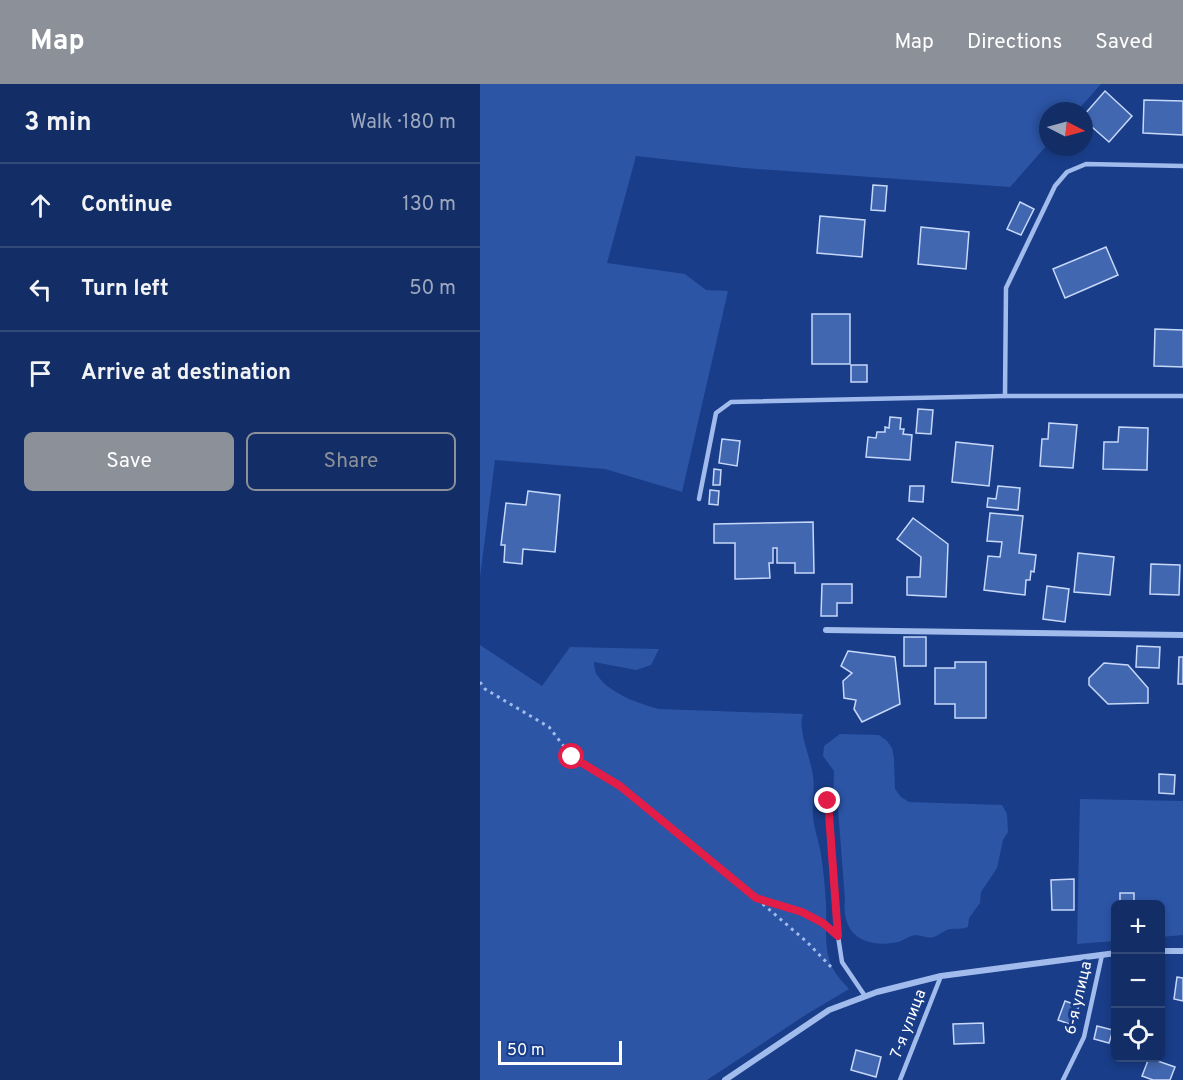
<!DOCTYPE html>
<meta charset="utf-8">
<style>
body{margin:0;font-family:Overpass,sans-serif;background:#1c366c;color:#f1f3f6}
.controls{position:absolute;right:18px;bottom:18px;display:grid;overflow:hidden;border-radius:9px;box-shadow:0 3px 9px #0003}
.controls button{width:54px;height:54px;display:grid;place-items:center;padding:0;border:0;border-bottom:2px solid #324a7a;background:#132e66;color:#f1f3f6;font:30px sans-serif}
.compass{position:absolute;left:559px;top:18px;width:54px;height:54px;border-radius:50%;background:#132e66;box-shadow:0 3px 9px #0003;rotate:96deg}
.scale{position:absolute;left:18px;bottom:15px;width:124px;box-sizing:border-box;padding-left:6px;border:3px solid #fff;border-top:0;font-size:16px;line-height:21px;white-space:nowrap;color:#fff;-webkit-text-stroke:4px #193d88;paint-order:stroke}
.stop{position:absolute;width:18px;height:18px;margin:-14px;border:4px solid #e11d48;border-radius:50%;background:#fff}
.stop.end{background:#e11d48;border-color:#fff;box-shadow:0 2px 6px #0008}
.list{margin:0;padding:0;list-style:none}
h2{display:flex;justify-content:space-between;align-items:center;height:78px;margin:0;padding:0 24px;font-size:26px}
h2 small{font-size:20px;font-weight:400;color:#9da8bf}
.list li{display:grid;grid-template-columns:39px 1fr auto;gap:18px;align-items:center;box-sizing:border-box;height:84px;padding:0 24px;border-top:2px solid #324a7a}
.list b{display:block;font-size:22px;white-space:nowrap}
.list em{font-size:20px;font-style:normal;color:#9da8bf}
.actions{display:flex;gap:12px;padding:18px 24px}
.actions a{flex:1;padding:14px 0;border:2px solid #8c9099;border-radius:9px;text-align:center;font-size:21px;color:#8c9099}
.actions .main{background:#8c9099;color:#fff}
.icon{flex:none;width:33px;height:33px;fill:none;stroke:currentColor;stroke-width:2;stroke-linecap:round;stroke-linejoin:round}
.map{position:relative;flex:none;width:703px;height:996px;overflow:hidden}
header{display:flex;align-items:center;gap:36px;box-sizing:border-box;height:84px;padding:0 30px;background:#8c9099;color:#fff}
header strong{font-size:28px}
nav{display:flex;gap:33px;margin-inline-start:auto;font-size:21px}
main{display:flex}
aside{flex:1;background:#132e66}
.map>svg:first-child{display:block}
</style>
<header>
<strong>Map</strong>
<nav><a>Map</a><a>Directions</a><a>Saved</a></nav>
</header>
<main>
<aside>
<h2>3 min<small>Walk · 180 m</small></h2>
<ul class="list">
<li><svg class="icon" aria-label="ahead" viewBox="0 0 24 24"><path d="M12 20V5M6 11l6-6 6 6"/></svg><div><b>Continue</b></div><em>130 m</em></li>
<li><svg class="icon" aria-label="left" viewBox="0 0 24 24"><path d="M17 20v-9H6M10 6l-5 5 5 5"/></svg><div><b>Turn left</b></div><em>50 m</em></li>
<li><svg class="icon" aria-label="arrive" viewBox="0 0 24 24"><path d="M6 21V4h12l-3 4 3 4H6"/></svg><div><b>Arrive at destination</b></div></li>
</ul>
<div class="actions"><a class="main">Save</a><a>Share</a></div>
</aside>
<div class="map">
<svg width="703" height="996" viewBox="0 0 703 996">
<rect width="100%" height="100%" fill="#193d88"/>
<g fill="#2c55a6">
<polygon points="0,0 621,0 597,27 568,27 568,60 530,103 264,84 156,72 127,179 205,190 226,206 248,207 202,408 125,385 15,376 0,493"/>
<path d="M0,561L62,602L90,563L179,565L171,581L156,586L114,578C114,582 115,588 117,591C129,609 159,620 179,625L323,630C317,646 331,674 333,692C335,705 332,720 333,733C334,744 338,754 340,765C343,781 345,803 346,820C347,838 344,857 349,875C352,887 361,896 369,905L327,930L227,996H0Z"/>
<path d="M360,650L399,651L407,657L412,664L414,674L415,705L421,713L429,718L522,721L527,730L528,748L523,756L517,784L501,808L500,819L489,834L488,843C478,846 477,844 470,845C464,846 459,852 453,853C448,855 441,851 435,851C429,852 424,856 418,858C385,865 361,851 365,816L358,725L353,717L354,687L343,672L344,662Z"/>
<polygon points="600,715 703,717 703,851 681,853 680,820 636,820 635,857 597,860"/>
</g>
<g fill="#4267b1" stroke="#c6d8f9" stroke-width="1.5">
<polygon points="625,7 652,32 629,58 604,36 604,31"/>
<polygon points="664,16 703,17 703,51 663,49"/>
<polygon points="393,101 407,102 405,127 391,126"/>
<polygon points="540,118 554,125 541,151 527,145"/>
<polygon points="340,132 385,136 382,173 337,169"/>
<polygon points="441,143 489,148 486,185 438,180"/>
<polygon points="626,163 638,191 585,214 573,185"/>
<rect x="332" y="230" width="38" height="50"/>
<polygon points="675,245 703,246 703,283 674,282"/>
<rect x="371" y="281" width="16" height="17"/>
<polygon points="438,325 453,326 451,350 436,349"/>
<polygon points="410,333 421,334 420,345 424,345 423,350 432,351 430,376 386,373 388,353 396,354 397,348 405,348 405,343 409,344"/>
<polygon points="569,339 597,341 593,384 560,382 562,355 568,355"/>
<polygon points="639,343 668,344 667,386 623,385 624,358 638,358"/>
<polygon points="242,355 260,357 257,382 239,379"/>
<polygon points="476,358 513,362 509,402 472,398"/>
<polygon points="234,385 241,386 240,401 233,401"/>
<polygon points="430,402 444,402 443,418 429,417"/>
<polygon points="518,402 540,404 538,426 507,423 508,414 516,415"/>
<polygon points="230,406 239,407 238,421 229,420"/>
<polygon points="48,407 80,411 75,468 43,465 42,480 24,478 25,461 21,461 26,419 46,421"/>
<polygon points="510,429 543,432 539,469 556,471 554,488 551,487 550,496 546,496 545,511 504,506 508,472 520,473 522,458 507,457"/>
<polygon points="433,434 468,460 466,513 427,511 427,493 440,493 441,473 417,455"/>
<polygon points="333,438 334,489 315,489 315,479 297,479 297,464 293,464 293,479 289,479 290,494 255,495 255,459 234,459 234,440"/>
<polygon points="598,469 634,473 630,511 594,508"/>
<polygon points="671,480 700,481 699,511 670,510"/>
<polygon points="342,500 372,500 372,519 357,519 357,532 341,532"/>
<polygon points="567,502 589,505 585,538 563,535"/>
<rect x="424" y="553" width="22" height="29"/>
<polygon points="657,562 680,563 679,584 656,583"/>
<polygon points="368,567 415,573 420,620 382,638 374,625 376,616 364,614 363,597 372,589 361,582"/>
<polygon points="699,573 703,573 703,600 698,600"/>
<polygon points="475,578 506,578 506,634 475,634 475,620 455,620 455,584 475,584"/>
<polygon points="624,579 648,581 668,604 668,619 628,620 609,601 609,594"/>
<polygon points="679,690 695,691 694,710 679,709"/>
<polygon points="594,795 594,826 572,826 571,796"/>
<rect x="640" y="809" width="14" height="11"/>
<polygon points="697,893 703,894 703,917 694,915"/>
<polygon points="585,917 599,922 592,941 578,936"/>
<polygon points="503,939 504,959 474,960 473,940"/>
<polygon points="617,942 633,946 629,959 614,955"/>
<polygon points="376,966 401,973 396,993 371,986"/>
<polygon points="669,974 695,983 690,996 673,996 662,992"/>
</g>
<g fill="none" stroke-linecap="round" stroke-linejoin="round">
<g stroke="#a1bbed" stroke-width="3" stroke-dasharray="3 4.5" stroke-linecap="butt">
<polyline points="0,598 5,605 69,643 92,673 140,702 276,814 322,828 346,842"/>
<polyline points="277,815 327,858 352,884"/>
</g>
<g stroke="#a1bbed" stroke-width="4.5">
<polyline points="525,312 526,204 575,102 587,88 606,80 703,82"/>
<polyline points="219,415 236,329 251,318 525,312 703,312"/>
<polyline points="348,717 358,852 362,878 385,912"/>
<polyline points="420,996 461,892"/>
<polyline points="583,996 604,953 622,871"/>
</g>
<g stroke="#a1bbed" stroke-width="6">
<polyline points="346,546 703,551"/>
<polyline points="680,867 703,867"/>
<polyline points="245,996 349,926 397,908 461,892 636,869"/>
</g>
</g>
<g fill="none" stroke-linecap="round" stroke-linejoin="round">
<polyline stroke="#e11d48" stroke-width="8" points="92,673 140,702 276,814 322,828 343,839 358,852 348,717"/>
</g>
<g text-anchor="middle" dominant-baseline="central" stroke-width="6" stroke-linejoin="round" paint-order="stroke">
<g font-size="16" fill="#fff" stroke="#193d88">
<text transform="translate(599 914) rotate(-77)">6-я улица</text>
<text transform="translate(429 940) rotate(-69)">7-я улица</text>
</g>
</g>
</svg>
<div class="controls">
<button>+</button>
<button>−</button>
<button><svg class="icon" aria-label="locate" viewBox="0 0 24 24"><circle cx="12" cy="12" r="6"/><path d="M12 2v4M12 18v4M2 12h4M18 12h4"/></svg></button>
</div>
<svg class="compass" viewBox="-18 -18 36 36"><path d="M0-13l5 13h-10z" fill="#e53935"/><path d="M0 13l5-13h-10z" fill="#9da8bf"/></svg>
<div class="scale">50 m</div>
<div class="stop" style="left:92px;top:673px"></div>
<div class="stop end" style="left:348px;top:717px"></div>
</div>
</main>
